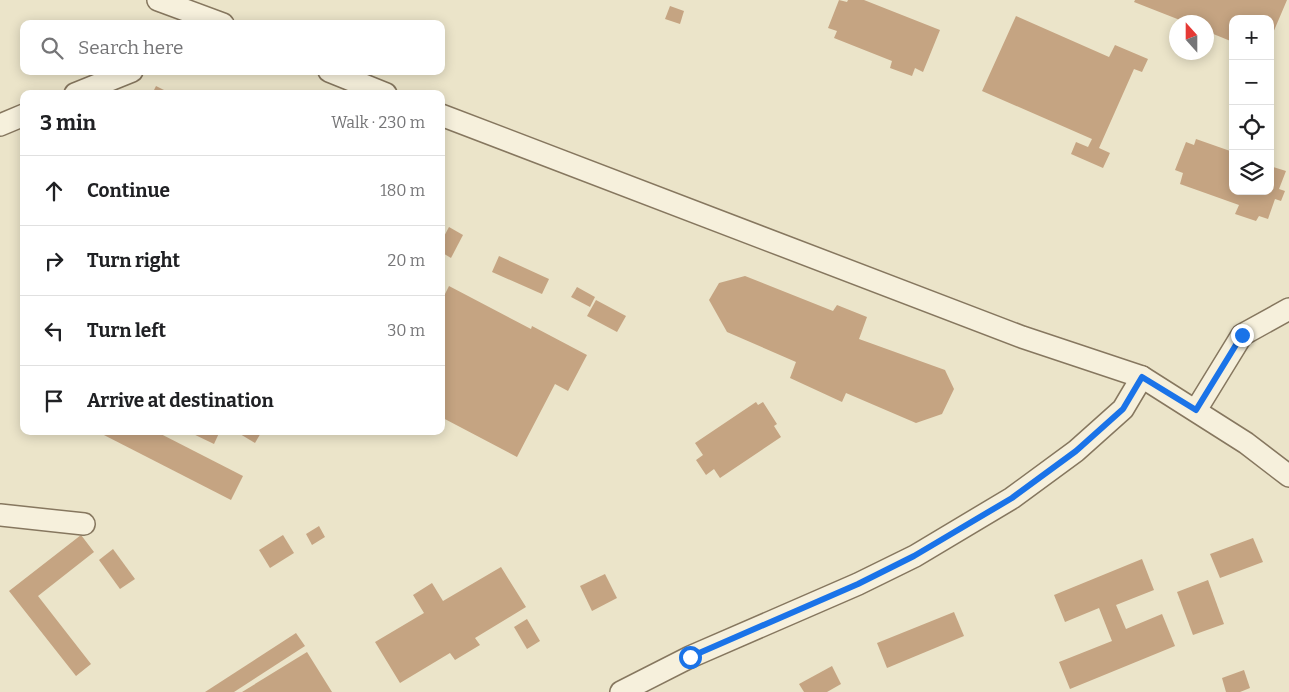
<!DOCTYPE html>
<meta charset="utf-8">
<style>
body{margin:0;font-family:Bitter,serif;background:#f6f6f6;color:#202124}
.controls{position:absolute;right:15px;top:15px;display:grid;overflow:hidden;border-radius:10px;box-shadow:0 2px 12px #0003}
.controls button{width:45px;height:45px;display:grid;place-items:center;padding:0;border:0;border-bottom:1px solid #e0e0e0;background:#fff;color:#202124;font:25px sans-serif}
.compass{position:absolute;left:1169px;top:15px;width:45px;height:45px;border-radius:50%;background:#fff;box-shadow:0 2px 12px #0003;rotate:339deg}
.stop{position:absolute;width:15px;height:15px;margin:-11px;border:4px solid #1a73e8;border-radius:50%;background:#fff}
.stop.end{background:#1a73e8;border-color:#fff;box-shadow:0 1px 5px #0008}
.list{margin:0;padding:0;list-style:none}
h2{display:flex;justify-content:space-between;align-items:center;height:65px;margin:0;padding:0 20px;font-size:21px}
h2 small{font-size:16px;font-weight:400;color:#757577}
.list li{display:grid;grid-template-columns:32px 1fr auto;gap:15px;align-items:center;box-sizing:border-box;height:70px;padding:0 20px;border-top:1px solid #e0e0e0}
.list b{display:block;font-size:19px;white-space:nowrap}
.list em{font-size:16px;font-style:normal;color:#757577}
.icon{flex:none;width:28px;height:28px;fill:none;stroke:currentColor;stroke-width:2;stroke-linecap:round;stroke-linejoin:round}
.map{position:relative;flex:none;width:1289px;height:692px;overflow:hidden}
.search{position:absolute;background:#fff;box-shadow:0 2px 12px #0003;left:20px;top:20px;width:425px;height:55px;display:flex;align-items:center;gap:12px;box-sizing:border-box;padding:0 18px;border-radius:10px;color:#757577;font-size:19px}
.panel{position:absolute;background:#fff;box-shadow:0 2px 12px #0003;left:20px;top:90px;width:425px;height:345px;border-radius:10px}
.map>svg:first-child{display:block}
</style>
<div class="map">
<svg width="1289" height="692" viewBox="0 0 1289 692">
<rect width="100%" height="100%" fill="#ebe4c9"/>
<g fill="#c5a482">
<polygon points="839,0 847,2 848,0 864,0 940,30 923,72 915,68 912,76 890,68 892,61 834,38 837,31 828,28"/>
<polygon points="1135,0 1287,0 1270,40 1270,19 1233,19 1233,42 1206,31 1206,22 1185,22 1134,2"/>
<polygon points="670,6 684,11 680,24 665,19"/>
<polygon points="1016,16 1109,57 1115,45 1148,59 1142,72 1134,69 1099,148 1110,153 1103,168 1071,154 1076,142 1088,147 1092,139 982,91"/>
<polygon points="156,86 172,94 152,94"/>
<polygon points="1196,139 1233,152 1233,191 1270,191 1270,166 1286,171 1279,189 1285,191 1281,201 1275,199 1268,219 1259,216 1256,221 1235,214 1239,205 1180,184 1183,173 1175,170 1186,142 1194,145"/>
<polygon points="449,227 463,235 451,258 441,252 441,242"/>
<polygon points="499,256 549,279 542,294 492,272"/>
<polygon points="745,276 833,311 837,305 867,317 859,339 945,370 954,389 942,414 916,423 846,393 842,402 790,378 796,362 727,332 709,300 719,283"/>
<polygon points="449,286 531,329 532,326 587,355 568,391 555,384 517,457 441,417 441,302"/>
<polygon points="577,287 595,297 590,307 571,297"/>
<polygon points="596,300 626,316 617,332 587,316"/>
<polygon points="756,402 758,405 763,402 777,424 774,426 781,437 720,478 714,469 706,475 696,460 703,455 695,443"/>
<polygon points="101,431 155,431 243,476 231,500 100,433"/>
<polygon points="187,431 220,431 214,444"/>
<polygon points="235,431 262,431 255,443"/>
<polygon points="319,526 325,537 312,545 306,534"/>
<polygon points="81,535 94,552 38,596 91,664 76,676 9,591"/>
<polygon points="283,535 294,553 270,568 259,550"/>
<polygon points="1253,538 1263,562 1220,578 1210,554"/>
<polygon points="113,549 135,579 120,589 99,560"/>
<polygon points="1142,559 1154,590 1116,605 1126,629 1162,614 1175,646 1070,689 1059,662 1112,641 1099,608 1065,622 1054,595"/>
<polygon points="501,567 526,607 475,638 480,645 455,660 450,653 400,683 375,642 424,613 413,595 432,583 443,601"/>
<polygon points="605,574 617,598 592,611 580,586"/>
<polygon points="1208,580 1224,624 1193,635 1177,592"/>
<polygon points="954,612 964,636 887,668 877,643"/>
<polygon points="527,619 540,641 527,649 514,627"/>
<polygon points="296,633 305,646 234,692 205,692"/>
<polygon points="307,652 332,692 242,692"/>
<polygon points="832,666 841,684 827,692 804,692 799,684"/>
<polygon points="1244,670 1250,688 1240,692 1226,692 1222,678"/>
</g>
<g fill="none" stroke-linecap="round" stroke-linejoin="round">
<g stroke="#86775f" stroke-width="24">
<g id="minor">
<polyline points="158,0 223,24"/>
<polyline points="329,71 386,94"/>
<polyline points="75,94 132,71"/>
<polyline points="441,115 1022,337 1142,377 1246,443 1289,476"/>
<polyline points="0,125 24,115"/>
<polyline points="1196,410 1242,335 1289,309"/>
<polyline points="0,515 84,524"/>
<polyline points="621,692 690,657 858,584 915,556 1012,498 1076,451 1123,409 1142,377"/>
</g>
</g>
<use href="#minor" stroke="#f6f0dc" stroke-width="21"/>
</g>
<g fill="none" stroke-linecap="round" stroke-linejoin="round">
<polyline stroke="#1a73e8" stroke-width="6" points="690,657 858,584 914,556 1012,498 1076,451 1123,409 1142,377 1196,410 1242,335"/>
</g>
</svg>
<div class="controls">
<button>+</button>
<button>−</button>
<button><svg class="icon" aria-label="locate" viewBox="0 0 24 24"><circle cx="12" cy="12" r="6"/><path d="M12 2v4M12 18v4M2 12h4M18 12h4"/></svg></button>
<button><svg class="icon" aria-label="layers" viewBox="0 0 24 24"><path d="M12 4l9 5-9 5-9-5zM3 14l9 5 9-5"/></svg></button>
</div>
<svg class="compass" viewBox="-18 -18 36 36"><path d="M0-13l5 13h-10z" fill="#e53935"/><path d="M0 13l5-13h-10z" fill="#757577"/></svg>
<div class="stop" style="left:690px;top:657px"></div>
<div class="stop end" style="left:1242px;top:335px"></div>
<div class="search"><svg class="icon" aria-label="search" viewBox="0 0 24 24"><circle cx="10" cy="10" r="6"/><path d="M15 15l6 6"/></svg>Search here</div>
<section class="panel">
<h2>3 min<small>Walk · 230 m</small></h2>
<ul class="list">
<li><svg class="icon" aria-label="ahead" viewBox="0 0 24 24"><path d="M12 20V5M6 11l6-6 6 6"/></svg><div><b>Continue</b></div><em>180 m</em></li>
<li><svg class="icon" aria-label="right" viewBox="0 0 24 24"><path d="M7 20v-9h11M14 6l5 5-5 5"/></svg><div><b>Turn right</b></div><em>20 m</em></li>
<li><svg class="icon" aria-label="left" viewBox="0 0 24 24"><path d="M17 20v-9H6M10 6l-5 5 5 5"/></svg><div><b>Turn left</b></div><em>30 m</em></li>
<li><svg class="icon" aria-label="arrive" viewBox="0 0 24 24"><path d="M6 21V4h12l-3 4 3 4H6"/></svg><div><b>Arrive at destination</b></div></li>
</ul>
</section>
</div>
